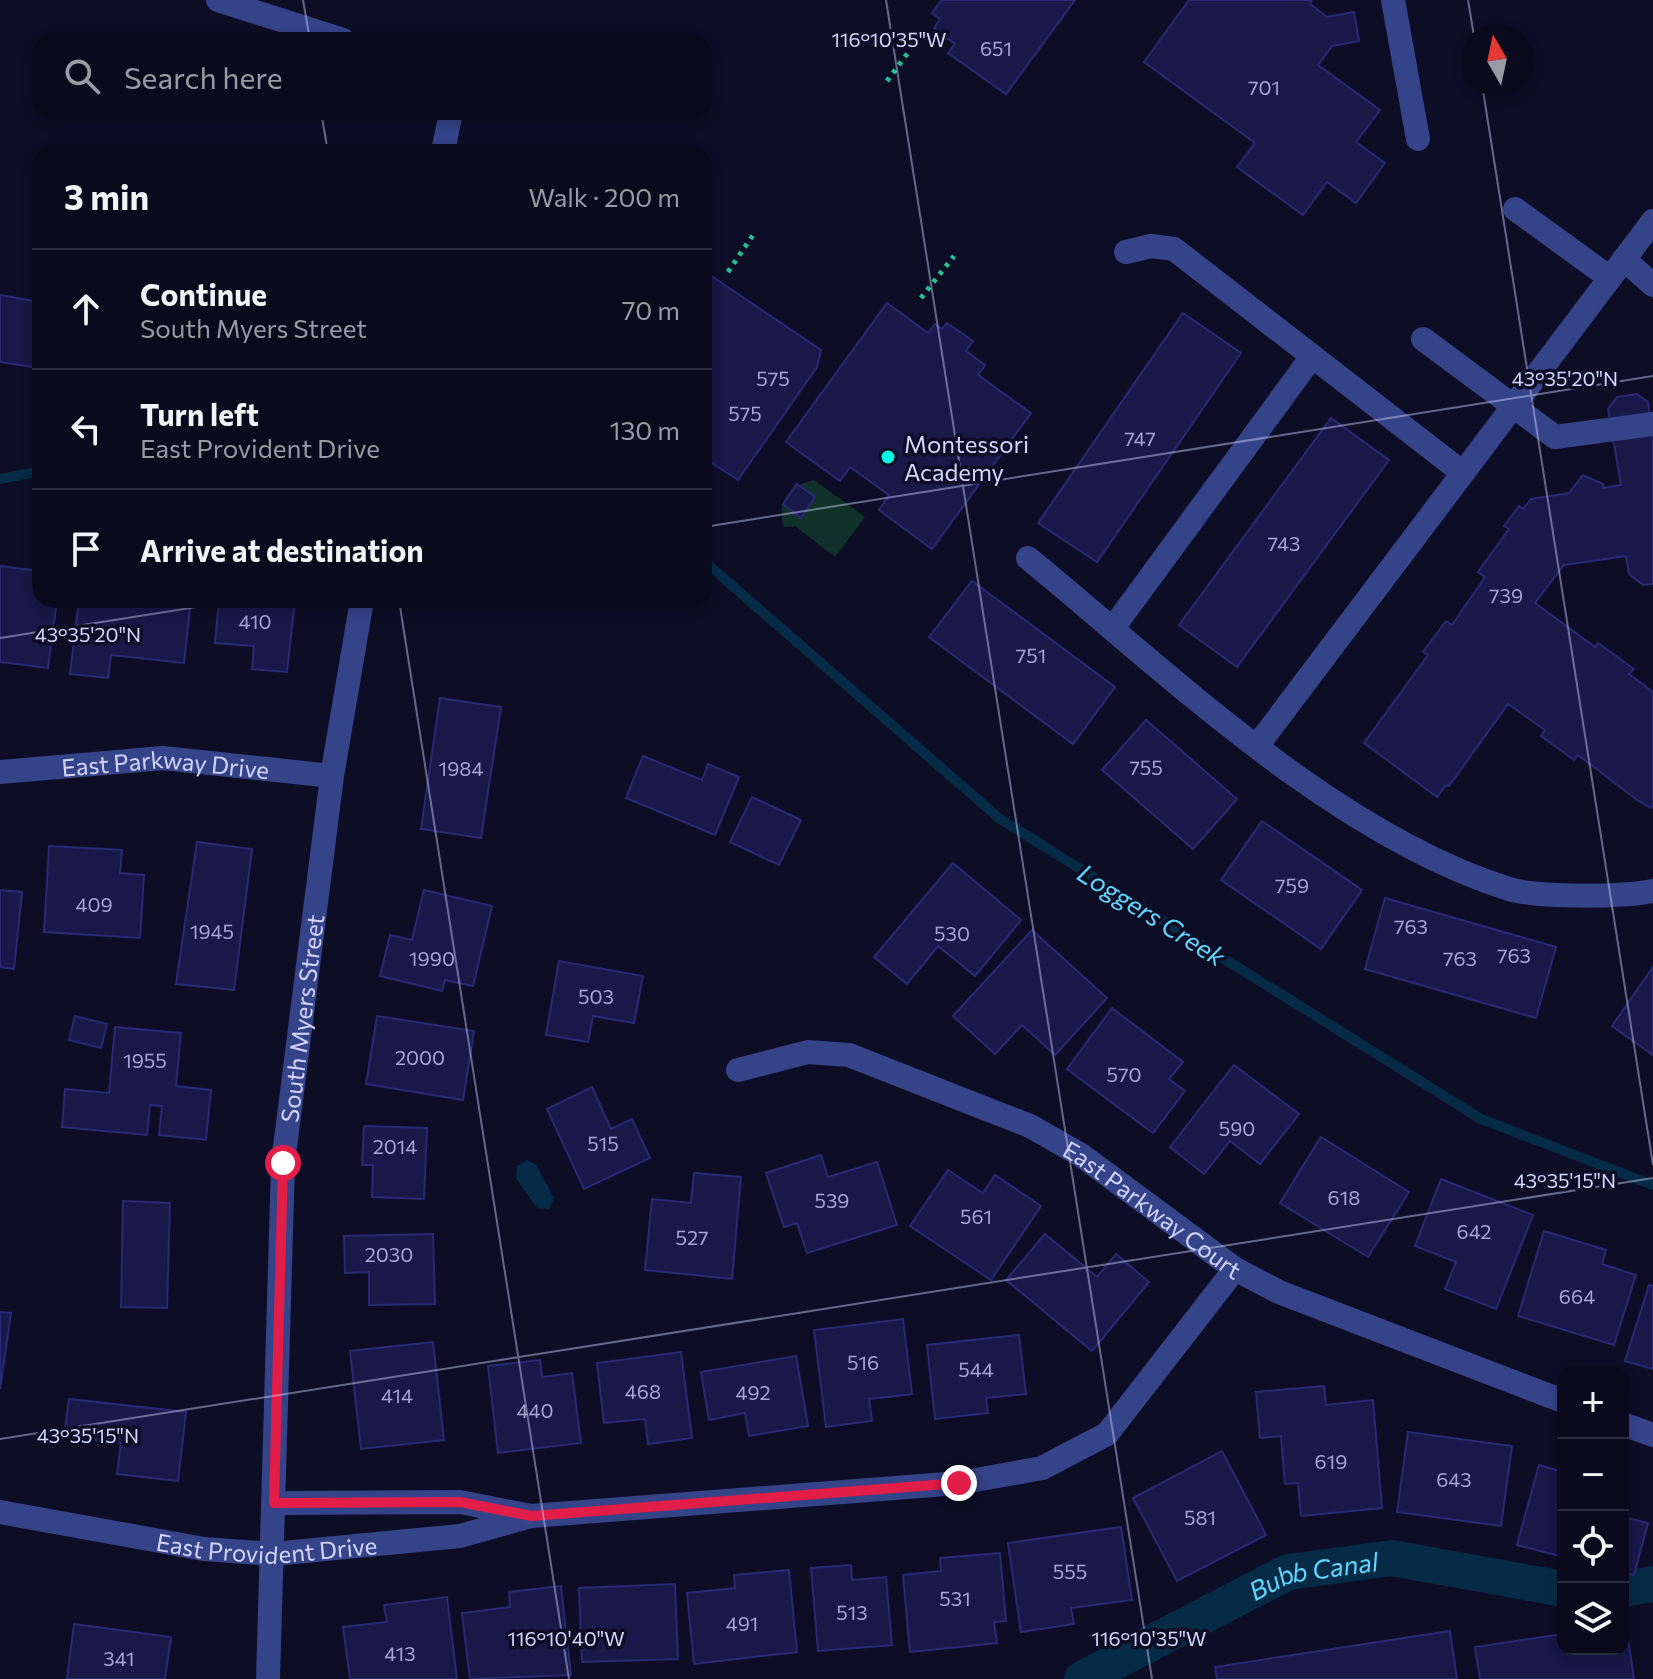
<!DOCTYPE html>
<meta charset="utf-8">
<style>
body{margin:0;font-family:Commissioner,sans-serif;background:#181829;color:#f1f3f6}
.controls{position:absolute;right:24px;bottom:24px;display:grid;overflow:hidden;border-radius:16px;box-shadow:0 4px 12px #0003}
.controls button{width:72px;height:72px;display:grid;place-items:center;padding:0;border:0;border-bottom:2px solid #2a2b3b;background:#0a0a1c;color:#f1f3f6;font:40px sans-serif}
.compass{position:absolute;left:1461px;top:24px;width:72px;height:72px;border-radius:50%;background:#0a0a1c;box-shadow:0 4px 12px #0003;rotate:351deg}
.stop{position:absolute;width:24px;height:24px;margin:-18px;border:6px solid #e11d48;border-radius:50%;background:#fff}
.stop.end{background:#e11d48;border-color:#fff;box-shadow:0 2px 8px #0008}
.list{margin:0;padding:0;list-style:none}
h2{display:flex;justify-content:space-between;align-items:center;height:104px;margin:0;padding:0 32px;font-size:34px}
h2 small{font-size:26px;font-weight:400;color:#999aa3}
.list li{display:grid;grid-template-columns:52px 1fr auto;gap:24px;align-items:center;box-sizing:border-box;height:120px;padding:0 32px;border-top:2px solid #2a2b3b}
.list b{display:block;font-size:30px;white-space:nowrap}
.list p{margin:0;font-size:26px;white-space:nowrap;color:#999aa3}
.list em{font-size:26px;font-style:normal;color:#999aa3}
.icon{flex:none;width:44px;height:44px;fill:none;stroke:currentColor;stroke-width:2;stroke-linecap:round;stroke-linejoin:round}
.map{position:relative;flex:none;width:1653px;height:1679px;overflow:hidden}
.search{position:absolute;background:#0a0a1c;box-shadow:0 4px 12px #0003;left:32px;top:32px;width:680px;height:88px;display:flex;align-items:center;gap:20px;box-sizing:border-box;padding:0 28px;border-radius:24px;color:#999aa3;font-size:30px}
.panel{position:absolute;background:#0a0a1c;box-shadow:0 4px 12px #0003;left:32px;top:144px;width:680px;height:464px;border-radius:24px}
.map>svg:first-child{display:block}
</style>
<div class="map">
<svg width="1653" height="1679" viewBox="0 0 1653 1679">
<rect width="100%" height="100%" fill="#0d0e26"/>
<path fill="#103129" d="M814,480L865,517L835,557L795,526L784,527C776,501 789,486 814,480Z"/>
<polygon fill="#062b46" points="527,1160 536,1165 554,1198 549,1209 537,1208 516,1178 517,1166"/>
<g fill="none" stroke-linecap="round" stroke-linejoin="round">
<g stroke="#062b46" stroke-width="10">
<polyline points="0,479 40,471"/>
<polyline points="704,561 1000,819 1481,1119 1653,1185"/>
</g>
<g stroke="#062b46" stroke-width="36">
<polyline points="1623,1589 1653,1584"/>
<path id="s1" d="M1082,1679L1288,1572L1392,1558L1563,1589"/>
</g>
</g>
<g fill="#181849" stroke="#292976" stroke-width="2">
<polygon points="942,0 1075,0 1006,94 948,53 955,44 934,28 940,19 932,13"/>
<polygon points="1189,0 1312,0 1310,4 1327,17 1354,12 1359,41 1332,46 1318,65 1380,110 1356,142 1385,163 1356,203 1327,182 1303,215 1237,167 1255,143 1144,62"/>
<polygon points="704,271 821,350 817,367 738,480 704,458"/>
<polygon points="0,295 40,302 40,368 0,362"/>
<polygon points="887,303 928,333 935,324 942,329 947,323 973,341 966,351 985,365 978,375 1031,413 932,549 879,510 889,495 850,467 840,481 786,442"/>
<polygon points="1183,313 1241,353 1097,562 1038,523"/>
<polygon points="1637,394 1648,402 1653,438 1653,584 1643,585 1629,574 1626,556 1564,565 1535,603 1595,647 1598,643 1634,669 1629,674 1653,692 1653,805 1651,808 1637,800 1578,755 1574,760 1541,736 1545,730 1508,704 1449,786 1446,785 1437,797 1364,743 1428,655 1423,652 1446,621 1452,625 1485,577 1478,572 1509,529 1504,526 1519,506 1523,509 1531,499 1569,493 1583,475 1603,484 1603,488 1621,485 1608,409 1617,397"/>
<polygon points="1331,418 1389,460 1237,667 1179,625"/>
<polygon points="797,484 815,497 801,518 783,504"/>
<polygon points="0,566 40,571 40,600 57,600 48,668 0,662"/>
<polygon points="972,581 1115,687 1073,744 929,637"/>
<polygon points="79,600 191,600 184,663 111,655 108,678 70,674"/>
<polygon points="219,600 295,600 287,672 252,669 254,646 215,643"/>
<polygon points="440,698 501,707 481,838 421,829"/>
<polygon points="1146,720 1237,799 1193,849 1102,770"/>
<polygon points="643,756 702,780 708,764 739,777 715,835 626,798"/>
<polygon points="752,797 801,820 779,865 730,842"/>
<polygon points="1262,821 1362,890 1321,949 1221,880"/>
<polygon points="197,842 252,849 234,990 176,984"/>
<polygon points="49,846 122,850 120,873 144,875 140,938 44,932"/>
<polygon points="953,863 1021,920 975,976 938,946 907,984 874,957"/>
<polygon points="0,890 22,892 14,969 0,967"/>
<polygon points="424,890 492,906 473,986 445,980 442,991 380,976 390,935 412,940"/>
<polygon points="1385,898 1556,947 1536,1018 1365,969"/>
<polygon points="1032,930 1107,998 1055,1055 1022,1025 995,1054 953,1016"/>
<polygon points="559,961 643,976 634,1023 593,1016 588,1042 546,1035"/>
<polygon points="1653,967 1653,1055 1612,1026"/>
<polygon points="1112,1008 1183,1062 1169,1079 1185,1091 1153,1133 1067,1069"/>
<polygon points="75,1016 107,1024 101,1048 69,1040"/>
<polygon points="377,1016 474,1031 463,1100 366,1084"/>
<polygon points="115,1027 181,1033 176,1086 211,1090 206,1140 159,1135 162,1106 150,1105 147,1135 62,1127 65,1089 109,1093"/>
<polygon points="1234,1065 1299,1114 1260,1164 1230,1141 1204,1174 1170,1147"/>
<polygon points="592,1087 611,1129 632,1119 650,1158 584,1189 547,1109"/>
<polygon points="364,1126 427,1128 424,1199 372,1197 373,1165 362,1165"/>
<polygon points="1321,1137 1409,1192 1368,1257 1280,1203"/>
<polygon points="821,1155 828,1177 877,1162 897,1225 807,1253 797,1223 784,1227 766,1173"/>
<polygon points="948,1170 983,1193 995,1175 1041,1206 991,1280 910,1226"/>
<polygon points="694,1173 741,1177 732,1279 645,1270 652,1199 691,1203"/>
<polygon points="1441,1179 1533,1215 1496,1309 1445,1289 1456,1262 1415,1246"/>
<polygon points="123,1201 170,1203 167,1308 121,1307"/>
<polygon points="1544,1231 1606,1250 1602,1264 1636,1275 1614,1345 1518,1316"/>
<polygon points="433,1234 435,1304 369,1305 369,1272 345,1273 344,1236"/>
<polygon points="1045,1234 1097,1277 1116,1254 1149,1282 1092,1351 1006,1280"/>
<polygon points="1649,1285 1653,1286 1653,1369 1625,1361"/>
<polygon points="0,1312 11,1313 0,1389"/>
<polygon points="903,1319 912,1394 869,1399 872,1421 826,1427 814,1330"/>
<polygon points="1019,1335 1026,1394 986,1398 988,1413 935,1419 927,1345"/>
<polygon points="433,1342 444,1440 361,1449 350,1351"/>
<polygon points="681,1352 692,1438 648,1444 645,1419 604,1423 597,1363"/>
<polygon points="796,1356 808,1426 749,1436 745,1413 709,1420 701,1372"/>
<polygon points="540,1360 542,1377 572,1373 581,1443 498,1453 488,1366"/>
<polygon points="1324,1386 1326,1405 1373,1400 1382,1508 1301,1516 1298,1483 1285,1484 1281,1436 1260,1438 1256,1392"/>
<polygon points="69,1399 186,1412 178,1481 117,1474 121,1443 64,1436"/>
<polygon points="1408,1432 1512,1446 1501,1526 1397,1512"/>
<polygon points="1222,1451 1266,1535 1177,1581 1133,1498"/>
<polygon points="1539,1465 1563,1472 1563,1557 1517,1545"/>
<polygon points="1623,1517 1648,1523 1634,1575 1623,1573"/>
<polygon points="1121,1527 1132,1600 1071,1608 1074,1624 1021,1632 1008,1543"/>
<polygon points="1000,1553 1006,1621 994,1622 997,1643 910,1652 903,1575 941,1571 940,1558"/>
<polygon points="851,1565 852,1580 886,1577 892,1645 818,1651 811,1568"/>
<polygon points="789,1570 797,1652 694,1664 687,1593 735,1588 734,1575"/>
<polygon points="675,1584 678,1659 582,1662 579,1588"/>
<polygon points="561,1586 571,1675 470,1679 462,1613 510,1607 509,1592"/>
<polygon points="447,1597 457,1679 350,1679 343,1627 387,1622 384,1605"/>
<polygon points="74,1624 171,1637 165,1679 67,1679"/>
<polygon points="1623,1625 1626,1625 1634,1679 1480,1679 1475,1647 1563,1634 1563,1649 1623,1649"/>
<polygon points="1450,1631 1457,1679 1217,1679 1215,1667"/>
</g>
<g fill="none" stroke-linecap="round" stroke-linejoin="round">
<g stroke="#27bf97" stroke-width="5" stroke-dasharray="4 6" stroke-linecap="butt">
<polyline points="887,81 921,35"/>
<polyline points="728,272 755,232"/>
<polyline points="921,298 954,256"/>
</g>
<g stroke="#354389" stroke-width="24">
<polyline points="218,0 343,40"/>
<polyline points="1393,0 1418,139"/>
<polyline points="443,152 451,112"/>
<polyline points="1515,209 1610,278"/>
<polyline points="1126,252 1151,246 1174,249 1463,473"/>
<polyline points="1624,259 1653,285"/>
<polyline points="1423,339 1555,437 1653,424"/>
<path d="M1028,558C1168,673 1334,834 1509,889C1539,898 1621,897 1653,891"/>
<polyline points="1113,628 1311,358"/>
<polyline points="1257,746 1653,221"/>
<path id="s2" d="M0,772L163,758L332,776"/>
<path id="s3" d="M738,1070L808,1052L849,1055L1030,1126L1081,1155L1235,1269L1279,1292L1563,1401"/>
<polyline points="1623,1424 1653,1435"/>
<path id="s4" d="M0,1512L204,1549L273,1554L460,1536L531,1516L460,1502L274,1503"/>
<polyline points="531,1516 959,1483 1042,1468 1107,1434 1235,1269"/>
<path id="s5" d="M268,1679L283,1163L332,776L362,600"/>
</g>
</g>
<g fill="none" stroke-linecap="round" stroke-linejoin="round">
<polyline stroke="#e11d48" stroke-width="10" points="283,1163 274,1503 460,1502 531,1516 959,1483"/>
</g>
<path fill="none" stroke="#d3d7ff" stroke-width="2" stroke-opacity="0.45" d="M303,0L310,40M886,0L1152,1679M1468,0L1474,36M1482,84L1653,1165M321,112L328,152M704,527L1653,376M399,600L569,1679M0,638L241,600M0,1439L1653,1178"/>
<circle fill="#00fee4" stroke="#0d0e26" stroke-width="3" cx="888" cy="457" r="8"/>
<g text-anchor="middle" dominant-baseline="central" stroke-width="7" stroke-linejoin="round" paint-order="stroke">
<g font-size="20" fill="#a4a7d2">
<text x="996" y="48">651</text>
<text x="1264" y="87">701</text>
<text x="773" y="378">575</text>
<text x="745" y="413">575</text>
<text x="1140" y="438">747</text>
<text x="1284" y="543">743</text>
<text x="1506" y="595">739</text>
<text x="255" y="621">410</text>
<text x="1031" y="655">751</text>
<text x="1146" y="767">755</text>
<text x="461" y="768">1984</text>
<text x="1292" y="885">759</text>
<text x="94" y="904">409</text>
<text x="1411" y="926">763</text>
<text x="212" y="931">1945</text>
<text x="952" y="933">530</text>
<text x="1514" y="955">763</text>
<text x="432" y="958">1990</text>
<text x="1460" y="958">763</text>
<text x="596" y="996">503</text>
<text x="420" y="1057">2000</text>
<text x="145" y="1060">1955</text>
<text x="1124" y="1074">570</text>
<text x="1237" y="1128">590</text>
<text x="603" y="1143">515</text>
<text x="395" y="1146">2014</text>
<text x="1344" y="1197">618</text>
<text x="832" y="1200">539</text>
<text x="976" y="1216">561</text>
<text x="1474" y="1231">642</text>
<text x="692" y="1237">527</text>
<text x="389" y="1254">2030</text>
<text x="1577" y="1296">664</text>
<text x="863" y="1362">516</text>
<text x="976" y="1369">544</text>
<text x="643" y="1391">468</text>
<text x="753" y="1392">492</text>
<text x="397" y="1395">414</text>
<text x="535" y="1410">440</text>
<text x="1331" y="1461">619</text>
<text x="1454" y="1479">643</text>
<text x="1200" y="1517">581</text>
<text x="1070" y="1571">555</text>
<text x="955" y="1598">531</text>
<text x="852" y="1612">513</text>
<text x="742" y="1623">491</text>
<text x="400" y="1653">413</text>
<text x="119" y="1658">341</text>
</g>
<g font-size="24" fill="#d3d7ff" stroke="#0d0e26" text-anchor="start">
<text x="904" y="443">Montessori<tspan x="904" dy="28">Academy</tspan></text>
</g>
<g font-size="24" fill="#d3d7ff" stroke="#0d0e26">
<text stroke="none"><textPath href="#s2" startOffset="166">East Parkway Drive</textPath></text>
<text stroke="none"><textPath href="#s5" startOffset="662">South Myers Street</textPath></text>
<text stroke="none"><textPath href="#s3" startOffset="456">East Parkway Court</textPath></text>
<text stroke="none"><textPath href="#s4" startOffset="270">East Provident Drive</textPath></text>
</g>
<g font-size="26" font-style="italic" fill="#61d6ff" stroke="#0d0e26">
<text transform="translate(1152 914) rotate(32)">Loggers Creek</text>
<text stroke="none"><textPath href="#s1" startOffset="256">Bubb Canal</textPath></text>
</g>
</g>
<g font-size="20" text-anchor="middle" fill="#d3d7ff" stroke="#0d0e26" stroke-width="7" stroke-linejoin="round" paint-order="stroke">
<text x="889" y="47">116°10'35"W</text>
<text x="1565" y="386">43°35'20"N</text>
<text x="88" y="642">43°35'20"N</text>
<text x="1565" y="1188">43°35'15"N</text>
<text x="88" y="1443">43°35'15"N</text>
<text x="566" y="1646">116°10'40"W</text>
<text x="1149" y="1646">116°10'35"W</text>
</g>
</svg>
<div class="controls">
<button>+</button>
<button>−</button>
<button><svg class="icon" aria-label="locate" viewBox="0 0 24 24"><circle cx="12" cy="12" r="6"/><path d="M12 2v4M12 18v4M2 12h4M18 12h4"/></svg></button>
<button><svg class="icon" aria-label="layers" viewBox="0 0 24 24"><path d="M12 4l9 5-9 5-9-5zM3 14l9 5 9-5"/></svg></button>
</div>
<svg class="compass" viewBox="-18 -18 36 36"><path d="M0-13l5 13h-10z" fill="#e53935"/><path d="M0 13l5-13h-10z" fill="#999aa3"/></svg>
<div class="stop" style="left:283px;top:1163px"></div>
<div class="stop end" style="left:959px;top:1483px"></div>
<div class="search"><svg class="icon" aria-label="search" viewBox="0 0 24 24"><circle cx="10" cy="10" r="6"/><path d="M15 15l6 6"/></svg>Search here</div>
<section class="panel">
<h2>3 min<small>Walk · 200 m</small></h2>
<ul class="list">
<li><svg class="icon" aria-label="ahead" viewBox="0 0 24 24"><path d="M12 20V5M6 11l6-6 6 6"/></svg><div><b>Continue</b><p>South Myers Street</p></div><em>70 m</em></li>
<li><svg class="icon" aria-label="left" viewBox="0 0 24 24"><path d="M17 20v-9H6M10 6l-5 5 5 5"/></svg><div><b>Turn left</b><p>East Provident Drive</p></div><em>130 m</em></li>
<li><svg class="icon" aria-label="arrive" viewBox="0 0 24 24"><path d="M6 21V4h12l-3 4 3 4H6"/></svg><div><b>Arrive at destination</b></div></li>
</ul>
</section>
</div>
